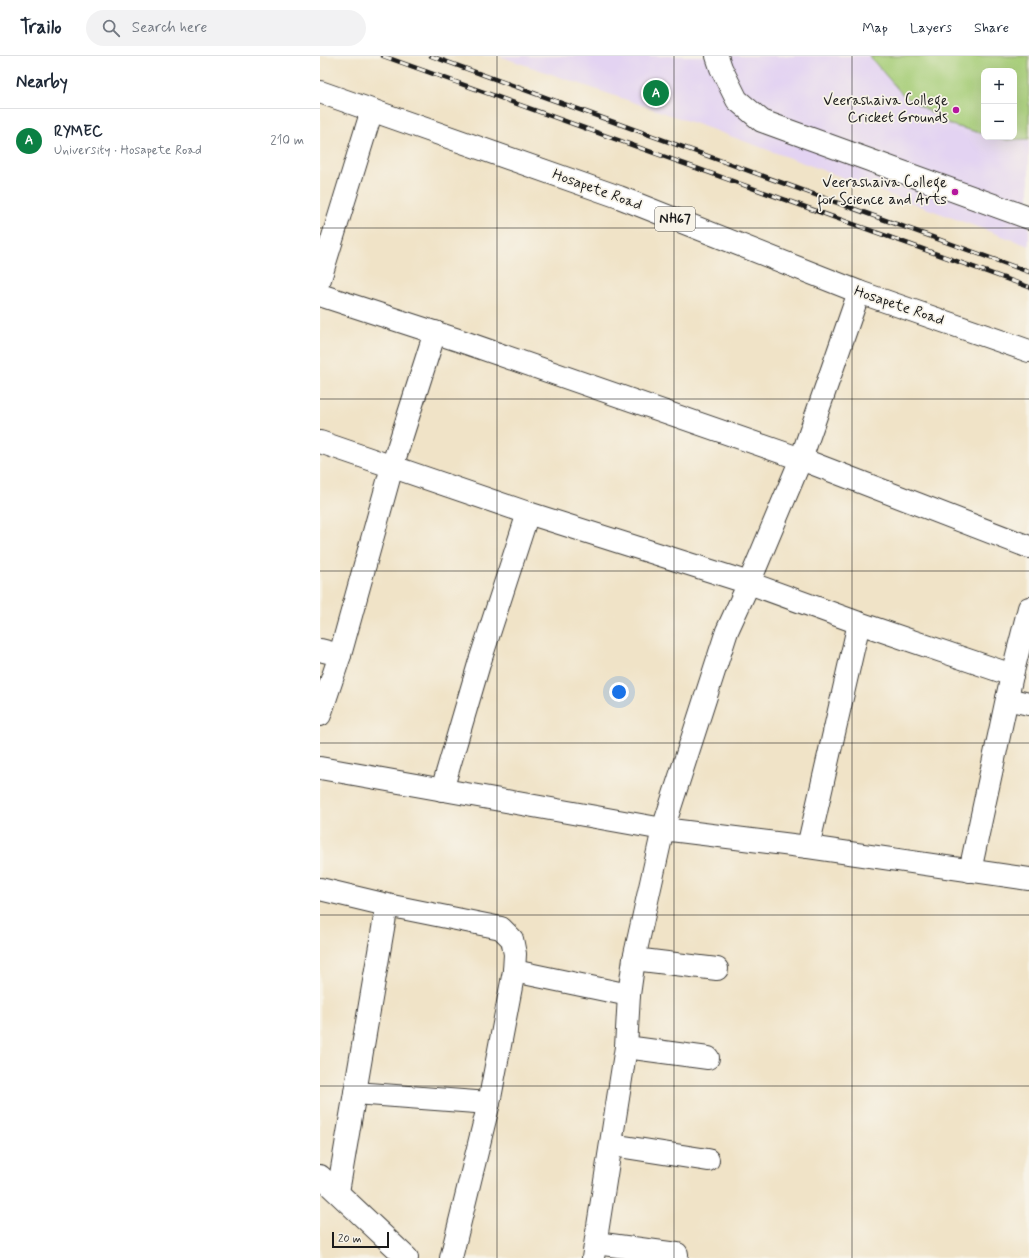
<!DOCTYPE html>
<meta charset="utf-8">
<style>
body{margin:0;font-family:Mynerve,sans-serif;background:#f2f2f3;color:#1f2937}
.controls{position:absolute;right:12px;top:12px;display:grid;overflow:hidden;border-radius:8px;box-shadow:0 4px 16px #0002}
.controls button{width:36px;height:36px;display:grid;place-items:center;padding:0;border:0;border-bottom:1px solid #e0e1e3;background:#fff;color:#1f2937;font:20px sans-serif}
.scale{position:absolute;left:12px;bottom:10px;width:57px;box-sizing:border-box;padding-left:4px;border:2px solid #1c1c1c;border-top:0;font-size:11px;line-height:14px;white-space:nowrap;color:#1c1c1c;-webkit-text-stroke:3px #f7f3e8;paint-order:stroke}
.you{position:absolute;left:299px;top:636px;width:14px;height:14px;margin:-10px;border:3px solid #fff;border-radius:50%;background:#1a73e8;box-shadow:0 0 0 6px #1a73e833}
.badge{display:grid;place-items:center;width:26px;height:26px;border-radius:50%;background:#0b8043;color:#fff;font-size:13px;font-weight:700}
.pin{position:absolute;translate:-50% -50%;border:2px solid #fff;box-shadow:0 1px 4px #0006}
.list{margin:0;padding:0;list-style:none}
h2{display:flex;justify-content:space-between;align-items:center;height:52px;margin:0;padding:0 16px;font-size:17px}
h2 small{font-size:13px;font-weight:400;color:#747a83}
.list li{display:grid;grid-template-columns:26px 1fr auto;gap:12px;align-items:center;box-sizing:border-box;height:64px;padding:0 16px;border-top:1px solid #e0e1e3}
.list b{display:block;font-size:15px;white-space:nowrap}
.list p{margin:0;font-size:13px;white-space:nowrap;color:#747a83}
.list em{font-size:13px;font-style:normal;color:#747a83}
.icon{flex:none;width:22px;height:22px;fill:none;stroke:currentColor;stroke-width:2;stroke-linecap:round;stroke-linejoin:round}
.map{position:relative;flex:none;width:709px;height:1202px;overflow:hidden}
header{display:flex;align-items:center;gap:24px;box-sizing:border-box;height:56px;padding:0 20px;background:#fff;border-bottom:1px solid #e0e1e3}
header strong{font-size:19px}
nav{display:flex;gap:22px;margin-inline-start:auto;font-size:14px}
.search{width:280px;height:36px;background:#f2f2f3;display:flex;align-items:center;gap:10px;box-sizing:border-box;padding:0 14px;border-radius:22px;color:#747a83;font-size:15px}
main{display:flex}
aside{flex:1;background:#fff}
.map>svg:first-child{display:block}
</style>
<header>
<strong>Trailo</strong>
<div class="search"><svg class="icon" aria-label="search" viewBox="0 0 24 24"><circle cx="10" cy="10" r="6"/><path d="M15 15l6 6"/></svg>Search here</div>
<nav><a>Map</a><a>Layers</a><a>Share</a></nav>
</header>
<main>
<aside>
<h2>Nearby<small></small></h2>
<ul class="list">
<li><span class="badge">A</span><div><b>RYMEC</b><p>University · Hosapete Road</p></div><em>210 m</em></li>
</ul>
</aside>
<div class="map">
<svg width="709" height="1202" viewBox="0 0 709 1202">
<rect width="100%" height="100%" fill="#f7f3e8"/>
<filter id="ink" filterUnits="userSpaceOnUse"><feTurbulence type="fractalNoise" baseFrequency=".025" numOctaves="2"/><feDisplacementMap in="SourceGraphic" scale="8" xChannelSelector="R" yChannelSelector="G"/><feConvolveMatrix kernelMatrix="1 2 1 2 8 2 1 2 1" color-interpolation-filters="sRGB"/></filter>
<filter id="wash" filterUnits="userSpaceOnUse"><feTurbulence type="fractalNoise" baseFrequency=".012" numOctaves="4" result="noise"/><feDisplacementMap in="SourceGraphic" scale="16" xChannelSelector="R" yChannelSelector="G"/><feGaussianBlur stdDeviation="0.9" result="paint"/><feColorMatrix in="noise" values="0 0 0 0 0 0 0 0 0 0 0 0 0 0 0 0 0 1.4 0 .05"/><feComposite in="paint" operator="in"/></filter>
<g filter="url(#wash)">
<rect width="100%" height="100%" fill="#f0e3c7"/>
<path fill="#e3d3f2" fill-rule="evenodd" d="M179,0H709V190L394,74ZM664,15H694V81H664Z"/>
<polygon fill="#a7ce79" stroke="#62754a" points="549,0 709,0 709,83 687,84 676,81 694,81 694,15 664,15 664,78 631,69 583,39"/>
</g>
<g filter="url(#ink)">
<g fill="none" stroke-linecap="round" stroke-linejoin="round">
<g stroke="#3c3a36" stroke-width="24">
<g id="minor">
<polyline points="397,0 401,12 417,44 442,65 709,162"/>
<polyline points="0,223 52,54"/>
<polyline points="0,239 138,284 481,403 709,491"/>
<polyline points="0,386 208,457 429,527 539,567 692,619"/>
<polyline points="0,594 20,599"/>
<polyline points="687,643 709,648"/>
<polyline points="0,659 20,599 72,411 115,276"/>
<polyline points="0,712 343,773 488,791 709,823"/>
<polyline points="122,734 159,608 208,457"/>
<polyline points="488,791 539,567"/>
<polyline points="650,815 692,619 709,552"/>
<polyline points="0,833 67,849 181,872 192,883 195,898 194,915 169,1047 131,1202"/>
<polyline points="314,903 397,913"/>
<polyline points="194,915 309,939"/>
<polyline points="306,991 388,1002"/>
<polyline points="35,1037 169,1047"/>
<polyline points="292,1089 388,1104"/>
<polyline points="0,1120 87,1202"/>
<polyline points="18,1136 67,849"/>
<polyline points="276,1187 357,1198"/>
<polyline points="273,1202 306,991 309,939 314,903 343,773 407,575 429,527 481,403 539,236"/>
</g>
</g>
<g stroke="#3c3a36" stroke-width="24">
<polyline id="highway" points="0,36 299,141 539,236 709,295"/>
</g>
<use href="#minor" stroke="#fff" stroke-width="22"/>
<use href="#highway" stroke="#fff" stroke-width="22"/>
<g stroke="#1c1c1c" stroke-width="4.5">
<g id="rail">
<polyline points="63,0 709,231"/>
<polyline points="111,0 709,216"/>
</g>
</g>
<use href="#rail" stroke="#f7f3e8" stroke-width="3" stroke-dasharray="9" stroke-linecap="butt"/>
</g>
</g>
<path fill="none" stroke="#1c1c1c" stroke-width="1" stroke-opacity="0.55" d="M177,0V1202M354,0V1202M532,0V1202M0,172H709M0,343H709M0,515H709M0,687H709M0,859H709M0,1030H709"/>
<g fill="#b5179e" stroke="#f7f3e8" stroke-width="1.5">
<circle cx="636" cy="54" r="4"/>
<circle cx="635" cy="136" r="4"/>
</g>
<g text-anchor="middle" dominant-baseline="central" stroke-width="3.5" stroke-linejoin="round" paint-order="stroke">
<rect fill="#f7f3e8" stroke="#5e5c59" stroke-width="1" x="335" y="151" width="40" height="24" rx="3"/>
<g font-size="14" font-weight="bold" fill="#1c1c1c">
<text x="355" y="163">NH67</text>
</g>
<g font-size="15" fill="#1c1c1c" stroke="#f7f3e8" text-anchor="end">
<text x="628" y="45">Veerashaiva College<tspan x="628" dy="17">Cricket Grounds</tspan></text>
<text x="627" y="127">Veerashaiva College<tspan x="627" dy="17">for Science and Arts</tspan></text>
</g>
<g font-size="15" fill="#1c1c1c" stroke="#f7f3e8">
<text transform="translate(277 134) rotate(20)">Hosapete Road</text>
<text transform="translate(579 250) rotate(19)">Hosapete Road</text>
</g>
</g>
</svg>
<div class="controls">
<button>+</button>
<button>−</button>
</div>
<div class="scale">20 m</div>
<div class="you"></div>
<div class="pin badge" style="left:336px;top:37px">A</div>
</div>
</main>
